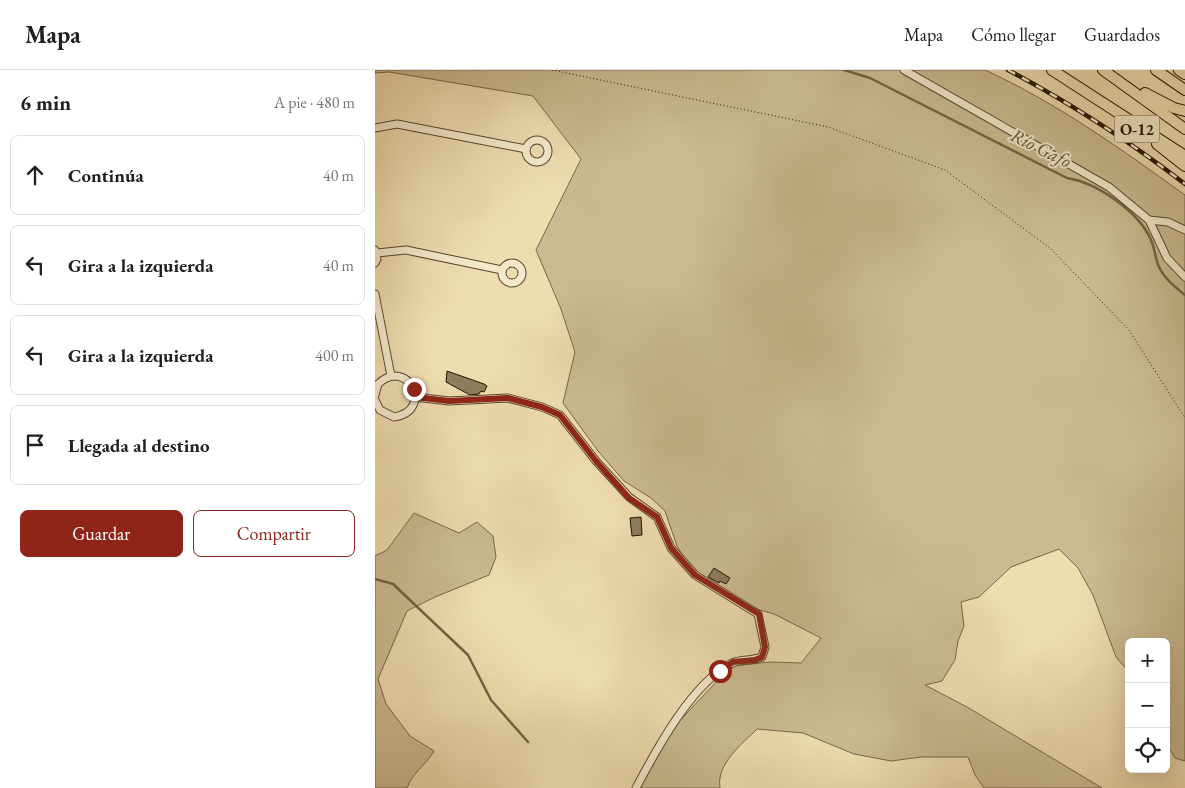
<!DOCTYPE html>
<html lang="es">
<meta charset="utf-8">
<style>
body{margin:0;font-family:"EB Garamond",serif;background:#f2f2f2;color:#202124}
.controls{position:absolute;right:15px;bottom:15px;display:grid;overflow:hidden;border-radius:8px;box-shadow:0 5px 20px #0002}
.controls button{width:45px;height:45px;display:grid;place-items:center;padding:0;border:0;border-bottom:1px solid #e0e0e0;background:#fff;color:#202124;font:25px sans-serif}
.stop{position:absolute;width:15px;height:15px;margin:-11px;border:4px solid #8f2418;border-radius:50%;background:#fff}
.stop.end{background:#8f2418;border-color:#fff;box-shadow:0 1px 5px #0008}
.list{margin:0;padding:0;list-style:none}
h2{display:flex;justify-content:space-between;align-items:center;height:65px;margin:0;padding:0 20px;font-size:21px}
h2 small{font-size:16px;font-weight:400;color:#757577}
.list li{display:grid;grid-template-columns:32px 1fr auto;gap:15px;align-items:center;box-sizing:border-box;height:80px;margin:0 10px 10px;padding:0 10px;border:1px solid #e0e0e0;border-radius:8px}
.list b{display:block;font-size:19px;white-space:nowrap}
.list em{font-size:16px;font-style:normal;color:#757577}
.actions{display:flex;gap:10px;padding:15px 20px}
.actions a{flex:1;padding:11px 0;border:1px solid #8f2418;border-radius:8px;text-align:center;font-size:18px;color:#8f2418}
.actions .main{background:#8f2418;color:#fff}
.icon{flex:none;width:28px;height:28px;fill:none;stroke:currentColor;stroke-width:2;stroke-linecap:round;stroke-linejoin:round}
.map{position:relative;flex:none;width:810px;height:718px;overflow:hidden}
header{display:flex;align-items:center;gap:30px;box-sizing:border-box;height:70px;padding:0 25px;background:#fff;border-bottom:1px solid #e0e0e0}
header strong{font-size:24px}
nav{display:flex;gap:28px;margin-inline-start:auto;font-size:18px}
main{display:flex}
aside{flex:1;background:#fff}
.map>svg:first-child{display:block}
</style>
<header>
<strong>Mapa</strong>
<nav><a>Mapa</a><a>Cómo llegar</a><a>Guardados</a></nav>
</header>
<main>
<aside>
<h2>6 min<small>A pie · 480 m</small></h2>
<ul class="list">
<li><svg class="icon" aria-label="ahead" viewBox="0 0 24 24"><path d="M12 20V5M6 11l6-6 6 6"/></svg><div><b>Continúa</b></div><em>40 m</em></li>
<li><svg class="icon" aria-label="left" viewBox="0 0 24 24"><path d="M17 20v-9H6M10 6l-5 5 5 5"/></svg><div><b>Gira a la izquierda</b></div><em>40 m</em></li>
<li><svg class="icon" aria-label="left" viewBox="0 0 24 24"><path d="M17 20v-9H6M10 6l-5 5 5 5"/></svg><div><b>Gira a la izquierda</b></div><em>400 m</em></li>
<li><svg class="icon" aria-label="arrive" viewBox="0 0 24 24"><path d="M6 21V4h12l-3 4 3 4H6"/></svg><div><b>Llegada al destino</b></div></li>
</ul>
<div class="actions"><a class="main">Guardar</a><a>Compartir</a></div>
</aside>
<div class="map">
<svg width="810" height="718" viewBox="0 0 810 718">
<rect width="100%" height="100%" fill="#efddb0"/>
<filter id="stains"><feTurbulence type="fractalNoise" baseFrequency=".004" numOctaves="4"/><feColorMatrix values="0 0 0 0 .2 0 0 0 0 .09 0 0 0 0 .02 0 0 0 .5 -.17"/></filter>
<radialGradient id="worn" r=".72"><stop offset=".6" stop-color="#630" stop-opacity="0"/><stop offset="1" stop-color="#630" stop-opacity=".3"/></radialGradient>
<g fill="#ccbb92" stroke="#78674a">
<path d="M0,0H610C682,33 746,79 810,125V691L800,688L791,672V572H754V602L741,587L718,525L703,498L684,479L636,497L604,527L586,532L589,556L583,571L580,590L567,611L550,615L592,637L727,718H609L600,705L593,687H546L516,691L479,684L428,663L382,659C367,674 341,694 345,718H264L295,661L344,609L360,596L395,592L426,593L446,568L399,544L378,538L330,512L314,495L302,476L290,441L276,428L249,411L223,381L188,333L200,282L186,239L161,180L206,89L158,26L14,2L0,3Z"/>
<path d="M39,443L84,463L102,452L118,466L121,487L114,505L60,527L32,541L3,609L11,634L35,666L59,681C51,695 37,703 32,718H0V486L12,480Z"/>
</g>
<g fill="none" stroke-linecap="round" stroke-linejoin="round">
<g stroke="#746346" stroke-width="2.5">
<path d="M469,0L495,8L692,108C723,113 764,142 776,170C780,179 780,188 784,197C789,208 800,217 810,225"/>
<polyline points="0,509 18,514 93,585 116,630 153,672"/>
</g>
</g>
<g fill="#8e7c5c" stroke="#241301">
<polygon points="72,301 109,314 112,316 109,322 106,321 104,324 95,325 71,312"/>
<polygon points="266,447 267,465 257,466 255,448"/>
<polygon points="339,498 355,508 351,514 345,511 344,513 333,507"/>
</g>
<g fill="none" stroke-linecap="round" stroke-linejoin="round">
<g stroke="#57462d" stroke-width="9">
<g id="minor">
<polyline points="529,0 734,117 774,150 792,188 810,207"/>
<polyline points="0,58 22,54 151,79"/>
<circle cx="162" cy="81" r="11"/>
<polyline points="774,150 793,152 810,160"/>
<polyline points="0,180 2,189 0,193"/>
<polyline points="2,183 31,180 127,200"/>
<circle cx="137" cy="203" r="10"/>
<polyline points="0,224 16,306"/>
<path d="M0,325L3,314C33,286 60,341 19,347L5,340L0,330"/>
<path d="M40,327L74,331L133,328L167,337L185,345L221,391L254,427L282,447L296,478L320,505L383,544L390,577L387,587C377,591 366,589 357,593C317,613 281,680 261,718"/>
</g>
</g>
<g stroke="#241301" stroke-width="12">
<g id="highway">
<polyline points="677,0 810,86"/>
<polyline points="728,0 810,59"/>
<polyline points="781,0 810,20"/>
<polyline points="804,0 810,4"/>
<polyline points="770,23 799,38 810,41"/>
<polyline points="782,74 810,96"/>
</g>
</g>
<polyline stroke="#241301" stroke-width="1" stroke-dasharray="1 2.5" stroke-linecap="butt" points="177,0 453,57 570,100 676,179 754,260 810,348"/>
<use href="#minor" stroke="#f5e9cc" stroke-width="7"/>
<use href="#highway" stroke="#efddb0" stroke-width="10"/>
<g stroke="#241301" stroke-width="4.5">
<path id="rail" d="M633,0C695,33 754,71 810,114"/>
</g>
<use href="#rail" stroke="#f5e9cc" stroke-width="2.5" stroke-dasharray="8" stroke-linecap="butt"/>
</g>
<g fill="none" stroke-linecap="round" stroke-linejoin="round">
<polyline stroke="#8f2418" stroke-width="6" points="39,319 40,327 74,331 133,328 167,337 185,345 221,391 254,428 282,447 296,478 320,505 384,544 390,577 387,587 380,590 358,592 345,601"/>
</g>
<g text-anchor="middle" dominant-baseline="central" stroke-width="4" stroke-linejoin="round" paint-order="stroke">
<rect fill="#f5e9cc" stroke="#63533e" stroke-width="1" x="739.5" y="45.5" width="45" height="27" rx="4"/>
<g font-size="16" font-weight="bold" fill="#241301">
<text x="762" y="59">O-12</text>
</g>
<g font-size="19" font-style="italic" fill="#604f35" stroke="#f5e9cc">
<text transform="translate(666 78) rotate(26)">Río Gafo</text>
</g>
</g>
<rect width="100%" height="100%" filter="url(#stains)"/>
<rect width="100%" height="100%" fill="url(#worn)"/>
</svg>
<div class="controls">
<button>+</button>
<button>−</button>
<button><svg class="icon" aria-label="locate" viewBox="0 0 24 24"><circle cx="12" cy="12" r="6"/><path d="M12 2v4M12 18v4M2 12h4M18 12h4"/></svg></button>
</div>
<div class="stop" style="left:345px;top:601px"></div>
<div class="stop end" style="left:39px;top:319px"></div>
</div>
</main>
